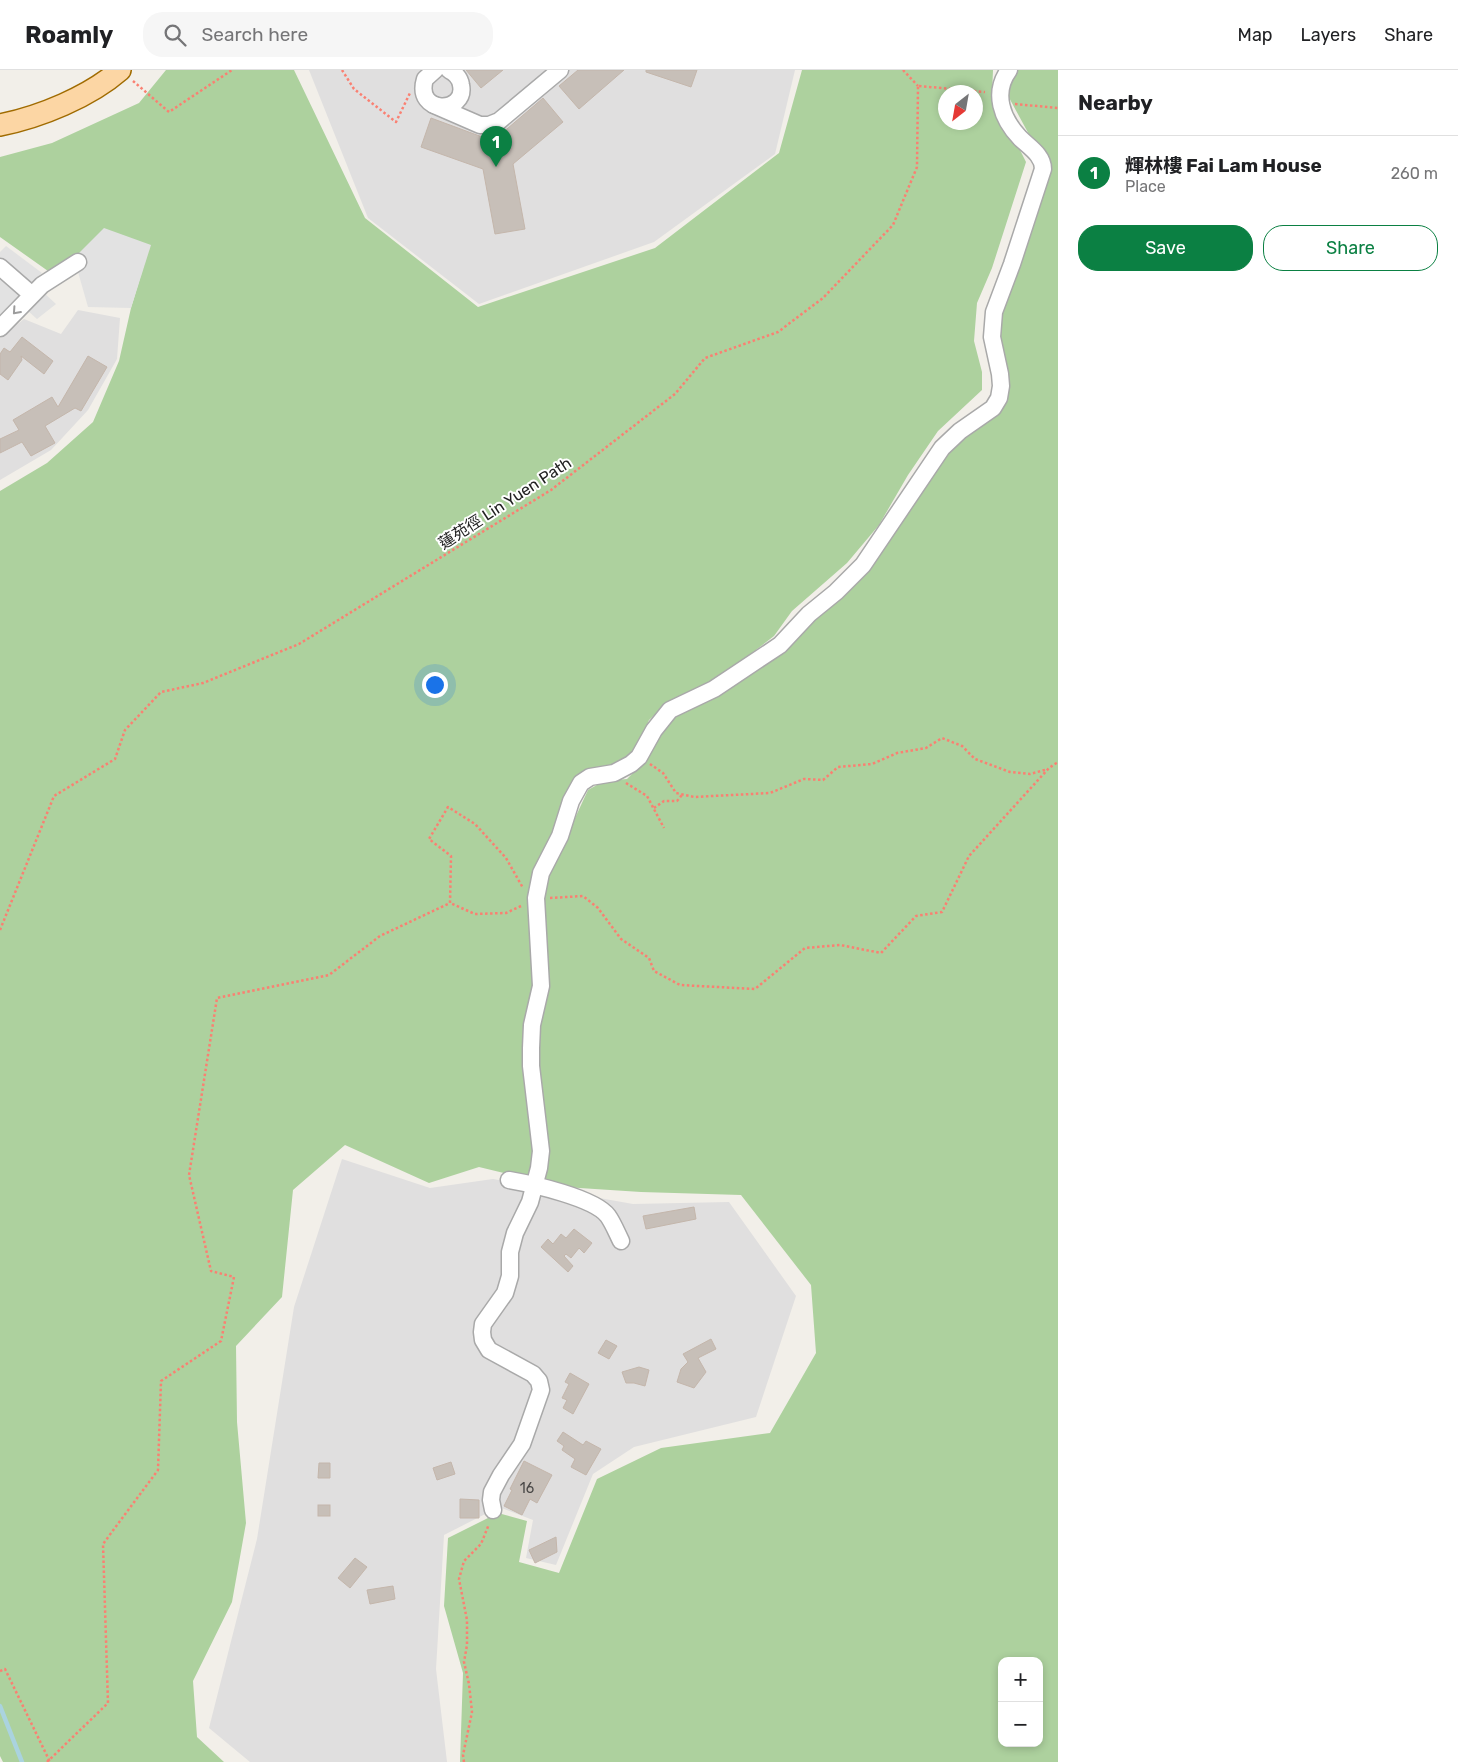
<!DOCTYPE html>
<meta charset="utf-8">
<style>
body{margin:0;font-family:Rubik,"Noto Sans TC",sans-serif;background:#f6f6f6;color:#202124}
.controls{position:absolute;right:15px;bottom:15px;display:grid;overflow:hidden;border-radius:10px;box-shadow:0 2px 8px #0003}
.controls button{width:45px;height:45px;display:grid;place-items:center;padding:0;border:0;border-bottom:1px solid #e0e0e0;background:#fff;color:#202124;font:25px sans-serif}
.compass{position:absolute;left:938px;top:15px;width:45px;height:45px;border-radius:50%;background:#fff;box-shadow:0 2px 8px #0003;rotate:211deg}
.you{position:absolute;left:434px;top:614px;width:18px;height:18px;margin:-12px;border:4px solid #fff;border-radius:50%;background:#1a73e8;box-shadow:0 0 0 8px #1a73e833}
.badge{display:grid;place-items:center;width:32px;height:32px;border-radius:50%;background:#0b8043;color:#fff;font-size:16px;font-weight:700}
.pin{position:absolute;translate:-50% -41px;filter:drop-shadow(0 1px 2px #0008)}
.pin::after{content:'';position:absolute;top:26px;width:18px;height:15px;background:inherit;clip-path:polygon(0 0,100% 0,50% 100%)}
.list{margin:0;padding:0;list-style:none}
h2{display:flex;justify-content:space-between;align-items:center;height:65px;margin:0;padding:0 20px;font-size:21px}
h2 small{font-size:16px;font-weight:400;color:#757577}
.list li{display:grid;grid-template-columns:32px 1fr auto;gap:15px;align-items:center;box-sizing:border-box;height:75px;padding:0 20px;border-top:1px solid #e0e0e0}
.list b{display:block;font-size:19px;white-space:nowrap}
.list p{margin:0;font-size:16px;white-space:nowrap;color:#757577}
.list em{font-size:16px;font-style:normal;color:#757577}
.actions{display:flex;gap:10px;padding:15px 20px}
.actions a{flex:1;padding:11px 0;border:1px solid #0b8043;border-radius:20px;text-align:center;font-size:18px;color:#0b8043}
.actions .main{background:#0b8043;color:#fff}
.icon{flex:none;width:28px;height:28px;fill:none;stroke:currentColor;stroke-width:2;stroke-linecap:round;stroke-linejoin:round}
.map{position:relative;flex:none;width:1058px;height:1692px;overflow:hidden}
header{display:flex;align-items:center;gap:30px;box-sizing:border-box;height:70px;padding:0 25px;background:#fff;border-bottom:1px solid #e0e0e0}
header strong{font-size:24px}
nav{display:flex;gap:28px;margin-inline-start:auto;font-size:18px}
.search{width:350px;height:45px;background:#f6f6f6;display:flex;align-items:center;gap:12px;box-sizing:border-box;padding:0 18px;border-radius:20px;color:#757577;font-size:19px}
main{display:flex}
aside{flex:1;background:#fff}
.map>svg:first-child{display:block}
</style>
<header>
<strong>Roamly</strong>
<div class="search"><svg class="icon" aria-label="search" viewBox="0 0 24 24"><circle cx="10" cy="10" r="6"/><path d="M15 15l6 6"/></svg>Search here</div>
<nav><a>Map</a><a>Layers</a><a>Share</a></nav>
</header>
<main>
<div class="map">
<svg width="1058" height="1692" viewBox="0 0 1058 1692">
<rect width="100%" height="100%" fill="#f2efe9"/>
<g fill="#e0dfdf">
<polygon points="309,0 795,0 775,84 654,172 479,234 368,148"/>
<polygon points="78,240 120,248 117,289 88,340 51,380 0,410 0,268 24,249 61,264"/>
<polygon points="342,1089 430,1118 493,1109 633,1134 729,1132 796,1226 756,1347 634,1377 593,1404 556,1495 526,1488 533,1450 499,1437 444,1465 436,1599 447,1692 250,1692 209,1658 257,1469 294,1237"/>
</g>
<g fill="#add19e" fill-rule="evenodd">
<path d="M166,0H294L365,148L478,237L655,178L779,83L802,0H993L992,24L1026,92L992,198L977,233L974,271L982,302V320L938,361L908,405L879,455L847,493L792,541L774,566L739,593L702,617L669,632L649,650L637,679L621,695L600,697L577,710L538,795L534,915V1080L528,1109L479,1097L429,1113L345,1075L293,1120L282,1227L236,1276L237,1352L246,1453L232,1532L193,1611L197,1667L224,1692H3L0,1686V421L47,393L93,352L119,291L131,238L150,175L74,188L48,201L0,167V87L52,73L139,33ZM946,22H976V52H946Z"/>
<path d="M1010,0H1058V1692H460L463,1603L444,1536L448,1468L498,1443L527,1451L519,1492L559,1503L597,1409L661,1378L770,1363L816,1283L811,1215L741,1125L641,1122L564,1117L542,1112L548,1081L543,1023L538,996L543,827L551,800L588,720L604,711L627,709L649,687L661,658L677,644L709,629L823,531L920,413L996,326L988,270L1041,92L1032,70L1006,22ZM1002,1591H1039V1673H1002Z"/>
</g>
<g fill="#e2e2e2">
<polygon points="104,158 151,175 131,238 88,237 74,188"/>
<polygon points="6,176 42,203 32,212 56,234 37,249 17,231 0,249 0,182"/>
</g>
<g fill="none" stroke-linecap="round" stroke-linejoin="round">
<polyline stroke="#aad3df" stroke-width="4.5" points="0,1636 22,1692"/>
</g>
<g fill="#c7bfb8" stroke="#c4b6ab">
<polygon points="466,0 503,0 481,18"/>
<polygon points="578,0 624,0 579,39 559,16"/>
<polygon points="646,0 697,0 691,17 646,2"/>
<polygon points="543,28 563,52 513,94 525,159 495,164 483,99 421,77 431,48 493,71"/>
<polygon points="22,267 53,291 44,304 21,286 22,290 8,310 0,304 0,284 4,278 10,282"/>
<polygon points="88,286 107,297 81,341 75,338 45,356 55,373 31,386 22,372 0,383 0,369 19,360 13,350 52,327 58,337"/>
<polygon points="694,1137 696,1149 646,1159 643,1146"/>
<polygon points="574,1159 592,1173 584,1183 579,1178 571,1188 566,1184 564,1186 573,1196 568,1202 541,1177 548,1169 553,1174 561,1164 566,1168"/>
<polygon points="711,1269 716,1279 698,1288 706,1302 694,1318 677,1312 681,1299 688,1292 683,1284"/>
<polygon points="606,1270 617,1276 609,1289 598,1283"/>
<polygon points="639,1297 649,1300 645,1316 634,1313 626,1313 622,1302"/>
<polygon points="570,1303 589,1314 573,1344 563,1338 567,1330 562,1328 569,1314 565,1312"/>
<polygon points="563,1362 583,1375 586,1371 601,1379 586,1405 571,1397 575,1389 562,1380 564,1376 557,1371"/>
<polygon points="524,1391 552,1405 537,1433 530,1429 522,1445 504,1436 512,1420 510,1419"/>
<polygon points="451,1392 455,1404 437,1410 433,1398"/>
<polygon points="319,1393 330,1393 330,1408 318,1408"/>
<polygon points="460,1429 479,1430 479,1448 460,1448"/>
<rect x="318" y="1435" width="12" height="11"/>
<polygon points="556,1467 557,1482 535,1493 529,1480"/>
<polygon points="355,1488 367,1497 350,1518 338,1508"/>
<polygon points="393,1516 395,1529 370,1534 367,1520"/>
</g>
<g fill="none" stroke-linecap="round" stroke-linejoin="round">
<g stroke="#a9a9a9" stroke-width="19">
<g id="minor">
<path d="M435,0L425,9C414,45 467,44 461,15C460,8 455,3 449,0"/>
<polyline points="434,35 480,55 489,55 499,51 560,0"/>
<polyline points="0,197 31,224"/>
<polyline points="0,258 42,215 78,192"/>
<path d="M509,1110C532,1114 595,1128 608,1146C613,1153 617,1163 621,1171"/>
<path d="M493,1440L491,1430L492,1422L501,1405L522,1374L541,1320L539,1311L533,1304L489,1280L483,1270L482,1262L483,1254L505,1223L510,1206V1182L515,1163L530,1132L539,1098L541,1081L531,996V978L532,955L541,916L536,828L541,803L560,766L571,731L581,713L590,707L614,703L631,694L639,687L654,660L670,640L714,619L780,575L809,544L836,522L863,495L942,378L960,361L993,338L999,328L1001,316L1000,304L992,267L994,242L1012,194L1043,99C1043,85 1029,77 1020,68C1002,49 992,23 1009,0"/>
</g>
</g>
<g stroke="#a06b00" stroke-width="24">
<path id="major" d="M0,55C40,47 89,27 120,0"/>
</g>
<g stroke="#fa8072" stroke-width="2.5" stroke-dasharray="2.5 2.5" stroke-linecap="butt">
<polyline points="342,0 354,19 396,52 410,23"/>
<polyline points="903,0 918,16"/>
<polyline points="133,11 169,42 232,0"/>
<polyline points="919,16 985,22"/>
<polyline points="1015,34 1058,38"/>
<polyline points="650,694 663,703 676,723 694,727 770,723 804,709 823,710 838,697 872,694 897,683 926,678 942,668 962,676 975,689 1010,702 1030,704 1048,699"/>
<polyline points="626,713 647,726 664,758"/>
<polyline points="654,738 664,731 677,731 682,725"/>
<polyline points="550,828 583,826 598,838 621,869 649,888 654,901 680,915 755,919 805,878 840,875 881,883 916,846 942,842 969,786 1049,698 1058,692"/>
<polyline points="521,836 506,843 475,844 450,833 451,786 429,769 448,737 475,754 506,788 523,818"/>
<polyline points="0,860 54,726 115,689 125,660 161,622 203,613 299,574 551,420 675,324 705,288 778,262 823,228 893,155 917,97 918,16"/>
<polyline points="0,1601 5,1599 50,1692"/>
<polyline points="47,1692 108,1633 103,1474 158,1400 161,1311 221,1271 234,1207 211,1201 189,1105 217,928 329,905 380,866 450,833"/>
<polyline points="464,1692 463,1685 472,1642 469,1614 464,1592 467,1575 467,1550 459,1509 464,1491 481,1474 489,1454"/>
</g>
<use href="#minor" stroke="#fff" stroke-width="16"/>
<use href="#major" stroke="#fcd6a4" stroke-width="21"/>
</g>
<defs><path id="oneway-chevron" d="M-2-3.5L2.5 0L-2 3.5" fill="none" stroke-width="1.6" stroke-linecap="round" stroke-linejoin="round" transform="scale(1.25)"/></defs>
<use stroke="#9c9c9c" href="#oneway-chevron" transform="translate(16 241) rotate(132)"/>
<g text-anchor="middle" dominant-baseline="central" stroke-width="4" stroke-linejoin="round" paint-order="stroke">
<g font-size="14" fill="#4b4948">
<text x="527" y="1418">16</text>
</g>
<g font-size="16" fill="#222" stroke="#fff">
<text transform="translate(505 433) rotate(-33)">蓮苑徑 Lin Yuen Path</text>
</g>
</g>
</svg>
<div class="controls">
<button>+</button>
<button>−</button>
</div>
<svg class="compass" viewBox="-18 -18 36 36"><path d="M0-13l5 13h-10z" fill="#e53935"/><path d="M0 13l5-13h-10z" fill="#757577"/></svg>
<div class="you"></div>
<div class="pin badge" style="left:496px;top:97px">1</div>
</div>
<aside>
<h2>Nearby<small></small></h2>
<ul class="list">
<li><span class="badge">1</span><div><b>輝林樓 Fai Lam House</b><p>Place</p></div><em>260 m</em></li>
</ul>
<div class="actions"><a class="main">Save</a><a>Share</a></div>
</aside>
</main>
